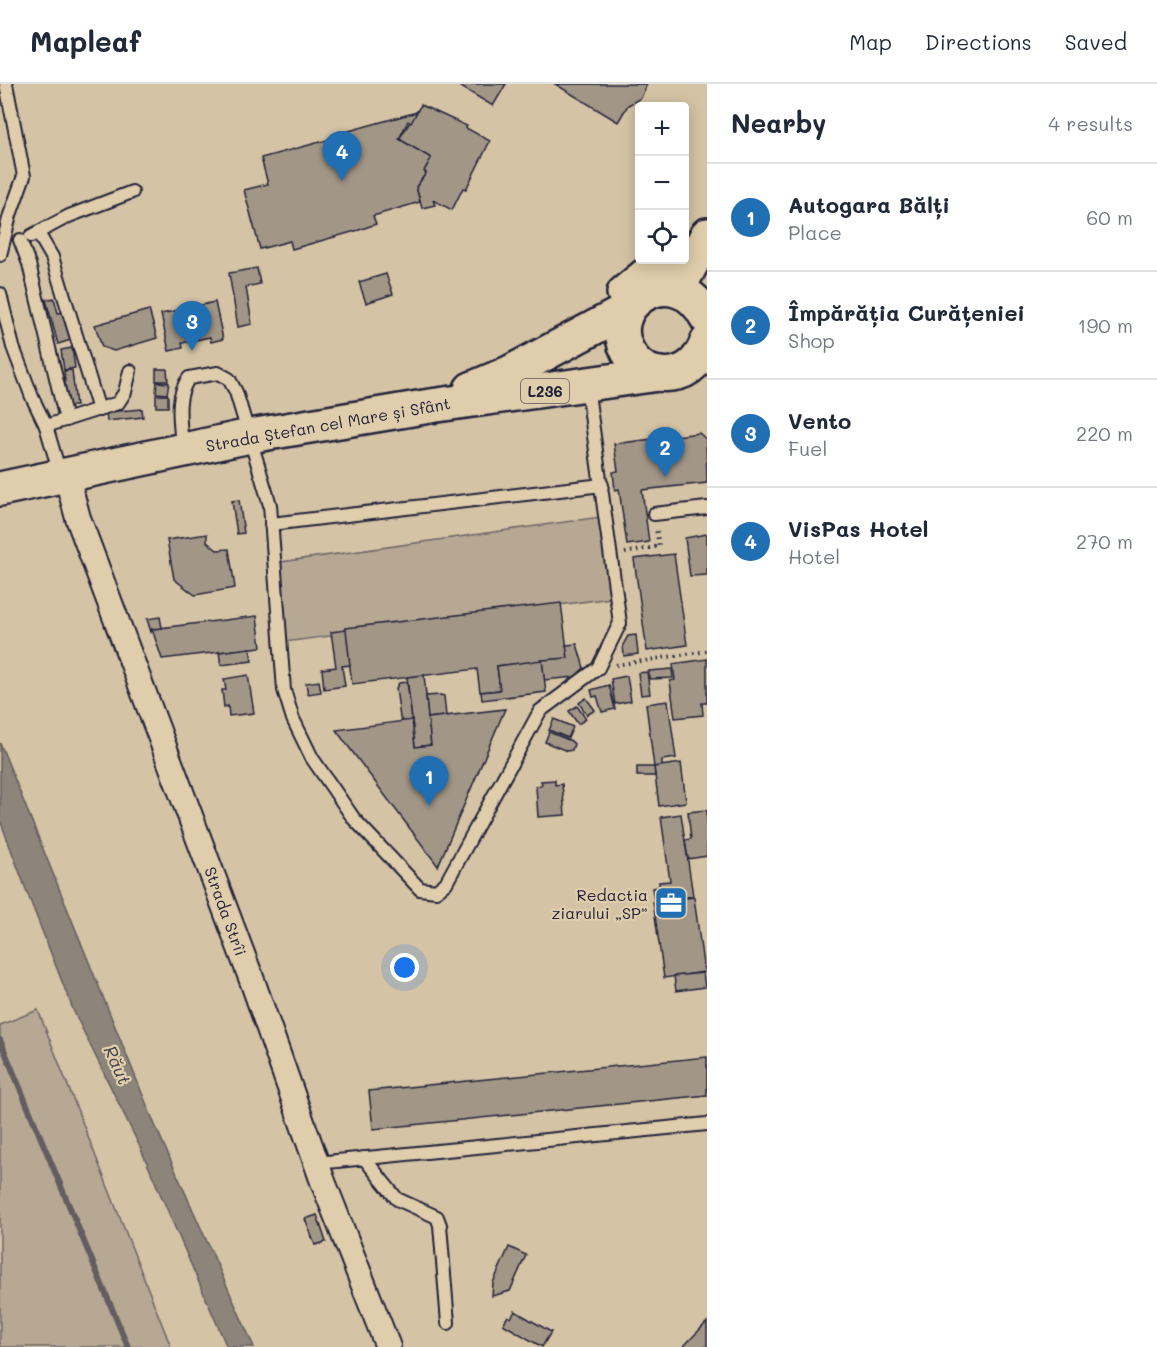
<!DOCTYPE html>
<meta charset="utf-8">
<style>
body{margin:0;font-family:Mali,sans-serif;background:#f2f2f3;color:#1f2937}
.controls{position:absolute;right:18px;top:18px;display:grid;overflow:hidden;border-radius:6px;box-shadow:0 3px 15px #0003}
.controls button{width:54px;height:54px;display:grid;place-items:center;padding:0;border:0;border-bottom:2px solid #e0e1e3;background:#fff;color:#1f2937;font:30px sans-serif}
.you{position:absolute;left:405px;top:884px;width:21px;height:21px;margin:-15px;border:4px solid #fff;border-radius:50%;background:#1a73e8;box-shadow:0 0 0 9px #1a73e833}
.badge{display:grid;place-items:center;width:39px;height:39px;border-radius:50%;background:#1f6fb2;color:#fff;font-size:20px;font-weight:700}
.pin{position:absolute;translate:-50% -50px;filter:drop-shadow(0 2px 3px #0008)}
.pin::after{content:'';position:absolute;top:32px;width:21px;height:18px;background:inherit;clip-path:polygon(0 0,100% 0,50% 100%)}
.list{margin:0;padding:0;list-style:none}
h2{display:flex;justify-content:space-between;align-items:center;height:78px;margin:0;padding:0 24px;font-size:26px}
h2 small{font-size:20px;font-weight:400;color:#747a83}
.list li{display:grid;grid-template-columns:39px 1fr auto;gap:18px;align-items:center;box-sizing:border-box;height:108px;padding:0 24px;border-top:2px solid #e0e1e3}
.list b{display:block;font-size:22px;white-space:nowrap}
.list p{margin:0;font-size:20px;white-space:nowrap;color:#747a83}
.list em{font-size:20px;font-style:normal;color:#747a83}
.icon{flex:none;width:33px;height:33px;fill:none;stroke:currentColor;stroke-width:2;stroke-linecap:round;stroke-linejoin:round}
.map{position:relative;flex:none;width:707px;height:1263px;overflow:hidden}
header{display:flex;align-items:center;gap:36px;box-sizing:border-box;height:84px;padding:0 30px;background:#fff;border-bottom:2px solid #e0e1e3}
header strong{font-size:28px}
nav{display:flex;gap:33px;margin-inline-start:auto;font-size:21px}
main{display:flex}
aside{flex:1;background:#fff}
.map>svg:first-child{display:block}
</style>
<header>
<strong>Mapleaf</strong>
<nav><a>Map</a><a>Directions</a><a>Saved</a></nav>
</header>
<main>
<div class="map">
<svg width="707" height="1263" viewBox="0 0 707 1263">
<rect width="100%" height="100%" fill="#d4c3a4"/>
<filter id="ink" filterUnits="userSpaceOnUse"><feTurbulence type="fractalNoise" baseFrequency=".0167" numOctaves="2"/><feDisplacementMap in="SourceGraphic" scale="12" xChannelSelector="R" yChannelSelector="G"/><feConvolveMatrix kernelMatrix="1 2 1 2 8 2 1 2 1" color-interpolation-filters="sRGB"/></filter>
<g filter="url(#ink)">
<g fill="#b6a893" stroke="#6c6567" stroke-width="1.5">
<polygon points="607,432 618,513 278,559 274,479"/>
<polygon points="38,926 171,1263 0,1263 0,941"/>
</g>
<polygon fill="#8d847a" stroke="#625d61" stroke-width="1.5" points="0,659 155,1041 254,1263 227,1263 140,1063 74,928 30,816 0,736"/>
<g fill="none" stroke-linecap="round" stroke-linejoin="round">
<polyline stroke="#625d61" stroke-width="6" points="0,956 128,1263"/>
</g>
<g fill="#a29687" stroke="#22223b" stroke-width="1.5">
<polygon points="456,0 506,0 493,22"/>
<polygon points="555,0 647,0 641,14 628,21 618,38"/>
<polygon points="421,21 467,42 466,44 490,57 466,105 463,104 452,126 433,116 435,121 422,124 416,103 426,89 424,87 431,74 399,55"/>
<polygon points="417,28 411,39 408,37 399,55 431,74 424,87 426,89 416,103 420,118 373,132 376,140 359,146 292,165 290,157 260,165 244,106 268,100 261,74 346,51 345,48"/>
<polygon points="257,184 260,200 246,203 252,240 238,243 229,189"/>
<polygon points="386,190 393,210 366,219 359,198"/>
<polygon points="54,214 58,229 66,228 74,255 58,260 46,216"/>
<polygon points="215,218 223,255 211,258 210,253 182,259 183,264 169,267 161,230"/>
<polygon points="149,226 157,254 114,267 102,263 95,241"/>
<polygon points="72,264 75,284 64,286 61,266"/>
<polygon points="156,285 167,285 168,297 156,297"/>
<polygon points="72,286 76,322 67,322 64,287"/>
<polygon points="157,298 169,299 167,310 156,309"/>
<rect x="156" y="311" width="12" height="12"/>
<polygon points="142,325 143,333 107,337 106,328"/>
<polygon points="699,349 706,355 707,399 642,406 649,458 627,461 619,405 615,406 613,388 618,387 614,360"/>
<polygon points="239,416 244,449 237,450 232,417"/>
<polygon points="207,450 207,458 217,466 229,465 235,504 195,511 174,495 167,456"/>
<polygon points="707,450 707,491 690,492 685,454"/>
<polygon points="674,470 687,561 647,567 634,475"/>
<polygon points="561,519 568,574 497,582 500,606 480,608 477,585 352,600 345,544"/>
<polygon points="257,532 261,563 162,575 152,545"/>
<polygon points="160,533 162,544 152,545 151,548 147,535"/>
<polygon points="346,546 350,581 342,582 345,602 324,605 322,585 336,583 331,548"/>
<polygon points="636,551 638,570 624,572 623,561 628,552"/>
<polygon points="577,560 584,584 575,593 544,596 542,576 568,574 566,561"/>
<polygon points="250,564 252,577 221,581 219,568"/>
<polygon points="707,575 707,619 702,619 703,631 675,634 670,597 675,596 673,580"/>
<polygon points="542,576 546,608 482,616 481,608 500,606 497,582"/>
<polygon points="672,585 673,594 649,595 649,587"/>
<polygon points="647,588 650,610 641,611 638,589"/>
<polygon points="248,591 254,629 229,632 228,622 224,623 222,606 226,606 224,595"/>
<polygon points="424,591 431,661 415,663 407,593"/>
<polygon points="627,592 631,617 615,620 611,595"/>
<polygon points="319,597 321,608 308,610 306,599"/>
<polygon points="407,598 412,636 403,638 400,634 396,604 399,599"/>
<polygon points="609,601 615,625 602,628 597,612 593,613 591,606"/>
<polygon points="441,611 444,612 446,632 428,634 426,612"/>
<polygon points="586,614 595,626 587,631 579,619"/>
<polygon points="668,617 676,674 662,676 662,682 654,683 646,620"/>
<polygon points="577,622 586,635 578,640 569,627"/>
<polygon points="505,625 438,782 336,646 412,636 415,663 431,661 428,634"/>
<polygon points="554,635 573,643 568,654 549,646"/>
<polygon points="549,648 571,657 574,660 572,666 567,667 545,658"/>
<polygon points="681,679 686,718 659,722 654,683"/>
<polygon points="637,683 654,683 655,692 637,692"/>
<polygon points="555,696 555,701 562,700 565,731 538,733 536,702 542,701 541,697"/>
<polygon points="707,726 707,772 688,775 685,756 691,755 688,728"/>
<polygon points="681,730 693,812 654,818 652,804 659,803 659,798 670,797 661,733"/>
<polygon points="694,813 704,888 664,894 653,818"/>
<polygon points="703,889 705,903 676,907 674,892"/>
<polygon points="707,973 707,1011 373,1045 369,1007"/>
<polygon points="317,1131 326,1158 315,1161 305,1135"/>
<polygon points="509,1163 526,1171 510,1207 492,1212 493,1199"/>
<polygon points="515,1227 551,1248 542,1263 503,1240 508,1232 511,1234"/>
<polygon points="707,1238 707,1263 683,1263"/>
</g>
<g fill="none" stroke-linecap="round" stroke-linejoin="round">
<g stroke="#22223b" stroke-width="16">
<g id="lane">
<polyline points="38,149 52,173 99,326"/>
<polyline points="31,152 69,132 132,108"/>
<polyline points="20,156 29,180 66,336"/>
<polyline points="0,171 10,131 24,92 6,0"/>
<polyline points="0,210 13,263 32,313 46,342 60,390"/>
<polyline points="46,342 118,319 125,308 130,287"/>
<path d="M182,364C181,341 174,313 189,294L218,289L229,295L236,308L270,421L284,606L293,635L312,674L354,735L420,805L436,807L446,799L540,627L598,584L620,539L587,302"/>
<polyline points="654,430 707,424"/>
<polyline points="271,440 602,401"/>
<polyline points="364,1074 397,1115 437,1133 440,1141 448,1239"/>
<polyline points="317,1079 707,1040"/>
</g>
</g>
<g stroke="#22223b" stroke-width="28">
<polyline id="street" points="66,390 78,434 253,899 322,1095 388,1263"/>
</g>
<g stroke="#22223b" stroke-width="38">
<g id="primary">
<polyline points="678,205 707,151"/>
<polyline points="624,209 664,176"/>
<path d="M707,234C674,170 595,223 632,274C641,287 657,292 672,290C690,288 701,274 707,258"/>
<polyline points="471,305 509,289 627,226"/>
<polyline points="0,405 250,352 430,322 659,290"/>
</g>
</g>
<g stroke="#22223b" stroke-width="4" stroke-dasharray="1.5 4.5" stroke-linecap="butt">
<polyline points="625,469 659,462 656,445"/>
<polyline points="616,581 707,567"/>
</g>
<use href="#lane" stroke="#dfcdab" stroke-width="12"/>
<use href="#street" stroke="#dfcdab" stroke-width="24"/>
<use href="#primary" stroke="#dfcdab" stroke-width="33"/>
</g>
</g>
<defs>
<g id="office-square" transform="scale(1.725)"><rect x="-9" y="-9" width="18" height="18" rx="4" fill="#1f6fb2" stroke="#dfcdab"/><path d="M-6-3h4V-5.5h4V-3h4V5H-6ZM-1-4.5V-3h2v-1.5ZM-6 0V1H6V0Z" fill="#fff"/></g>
</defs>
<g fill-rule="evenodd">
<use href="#office-square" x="671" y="819"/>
</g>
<g text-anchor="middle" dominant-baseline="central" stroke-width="4.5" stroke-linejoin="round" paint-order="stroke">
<rect fill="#dfcdab" stroke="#5b555d" stroke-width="1.5" x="521" y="295" width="48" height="24" rx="4.5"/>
<g font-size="15" font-weight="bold" fill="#22223b">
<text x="545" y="307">L236</text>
</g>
<g font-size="16" fill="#22223b" stroke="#dfcdab">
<text transform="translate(328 340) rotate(-10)">Strada Ștefan cel Mare și Sfânt</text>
<text transform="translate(226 827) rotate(70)">Strada Strîi</text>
</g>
<g font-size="16" fill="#22223b" stroke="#dfcdab" text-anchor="end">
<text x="648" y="810">Redactia<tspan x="648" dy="18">ziarului „SP“</tspan></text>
</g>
<g font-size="18" font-style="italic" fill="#423f4e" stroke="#dfcdab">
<text transform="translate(118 981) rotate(66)">Răut</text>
</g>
</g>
</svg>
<div class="controls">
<button>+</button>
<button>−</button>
<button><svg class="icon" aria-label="locate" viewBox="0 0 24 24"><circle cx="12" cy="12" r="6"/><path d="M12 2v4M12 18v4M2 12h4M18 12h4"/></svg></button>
</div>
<div class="you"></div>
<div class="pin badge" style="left:429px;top:722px">1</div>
<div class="pin badge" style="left:665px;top:393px">2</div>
<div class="pin badge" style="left:192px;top:267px">3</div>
<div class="pin badge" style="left:342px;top:97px">4</div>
</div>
<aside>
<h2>Nearby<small>4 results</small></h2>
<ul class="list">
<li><span class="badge">1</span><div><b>Autogara Bălți</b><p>Place</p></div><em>60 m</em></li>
<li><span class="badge">2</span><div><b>Împărăția Curățeniei</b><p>Shop</p></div><em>190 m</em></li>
<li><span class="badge">3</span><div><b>Vento</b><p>Fuel</p></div><em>220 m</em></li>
<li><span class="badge">4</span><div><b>VisPas Hotel</b><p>Hotel</p></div><em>270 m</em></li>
</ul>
</aside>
</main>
